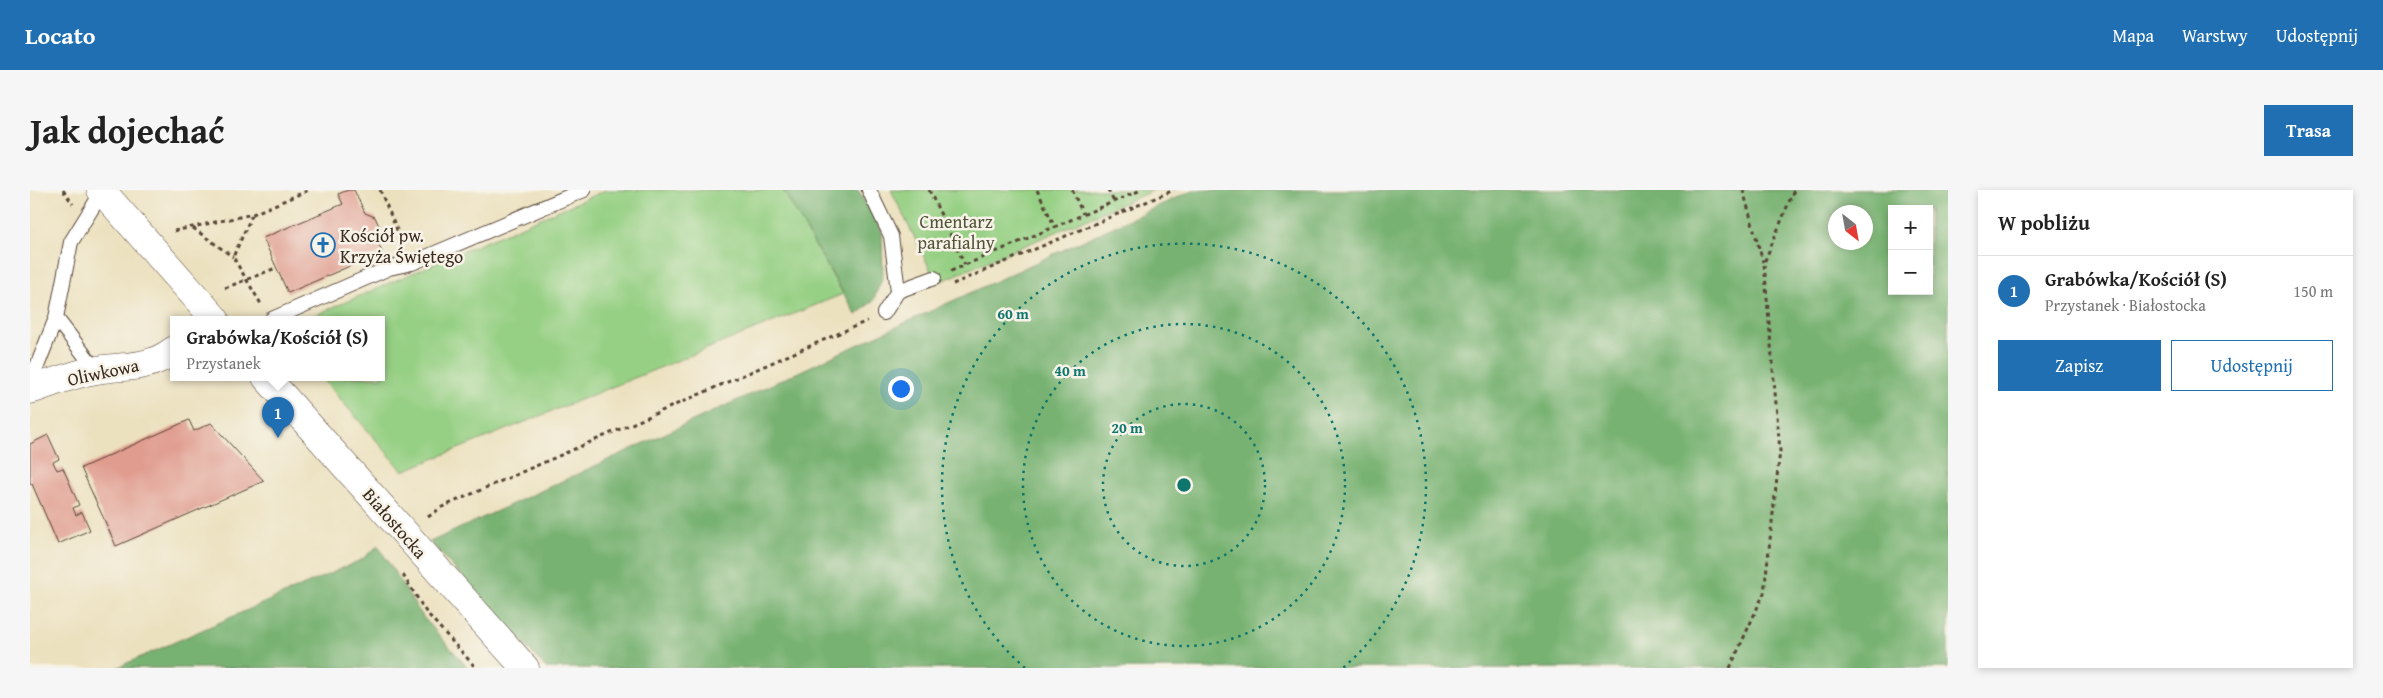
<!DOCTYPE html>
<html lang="pl">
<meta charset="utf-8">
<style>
body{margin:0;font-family:"Gentium Book Plus",serif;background:#f6f6f6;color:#222}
.controls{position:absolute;right:15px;top:15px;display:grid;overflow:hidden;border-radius:0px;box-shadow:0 2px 8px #0003}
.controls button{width:45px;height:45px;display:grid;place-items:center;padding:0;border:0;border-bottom:1px solid #e0e0e0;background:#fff;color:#222;font:25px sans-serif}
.compass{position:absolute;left:1798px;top:15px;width:45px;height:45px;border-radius:50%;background:#fff;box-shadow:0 2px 8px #0003;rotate:149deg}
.you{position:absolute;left:870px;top:198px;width:18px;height:18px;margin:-12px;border:4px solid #fff;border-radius:50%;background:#1a73e8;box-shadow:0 0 0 8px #1a73e833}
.badge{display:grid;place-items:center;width:32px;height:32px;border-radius:50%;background:#1f6fb2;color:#fff;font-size:16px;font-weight:700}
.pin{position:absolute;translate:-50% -41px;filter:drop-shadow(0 1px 2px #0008)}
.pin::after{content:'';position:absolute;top:26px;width:18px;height:15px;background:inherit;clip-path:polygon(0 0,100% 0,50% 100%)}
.popup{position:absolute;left:140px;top:126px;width:215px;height:65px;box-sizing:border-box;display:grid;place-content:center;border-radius:0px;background:#fff;filter:drop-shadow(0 1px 4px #0005);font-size:16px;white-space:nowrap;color:#767676}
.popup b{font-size:19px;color:#222}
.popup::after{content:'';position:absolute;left:50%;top:100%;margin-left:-10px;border:10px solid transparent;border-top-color:#fff}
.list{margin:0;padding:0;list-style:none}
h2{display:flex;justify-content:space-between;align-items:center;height:65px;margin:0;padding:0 20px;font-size:21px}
h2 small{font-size:16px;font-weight:400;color:#767676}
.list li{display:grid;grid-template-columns:32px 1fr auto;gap:15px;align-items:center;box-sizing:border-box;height:70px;padding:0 20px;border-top:1px solid #e0e0e0}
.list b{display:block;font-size:19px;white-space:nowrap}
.list p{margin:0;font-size:16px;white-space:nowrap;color:#767676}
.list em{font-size:16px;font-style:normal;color:#767676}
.actions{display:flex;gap:10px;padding:15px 20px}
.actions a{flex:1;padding:11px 0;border:1px solid #1f6fb2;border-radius:0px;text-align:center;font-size:18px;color:#1f6fb2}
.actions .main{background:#1f6fb2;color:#fff}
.map{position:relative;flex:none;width:1918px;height:478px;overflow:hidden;border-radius:0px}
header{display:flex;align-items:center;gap:30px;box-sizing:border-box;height:70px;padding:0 25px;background:#1f6fb2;color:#fff}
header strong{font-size:24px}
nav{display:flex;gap:28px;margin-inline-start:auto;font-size:18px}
.intro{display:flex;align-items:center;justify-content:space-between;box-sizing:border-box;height:120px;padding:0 30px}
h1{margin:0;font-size:35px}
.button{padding:12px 22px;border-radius:0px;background:#1f6fb2;color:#fff;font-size:18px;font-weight:700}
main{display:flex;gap:30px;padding:0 30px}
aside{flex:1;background:#fff;border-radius:0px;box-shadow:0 2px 8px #0003}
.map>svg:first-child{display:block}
</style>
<header>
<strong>Locato</strong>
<nav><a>Mapa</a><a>Warstwy</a><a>Udostępnij</a></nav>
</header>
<div class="intro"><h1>Jak dojechać</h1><a class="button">Trasa</a></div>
<main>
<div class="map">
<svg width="1918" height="478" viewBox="0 0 1918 478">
<rect width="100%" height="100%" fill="#f7f3e8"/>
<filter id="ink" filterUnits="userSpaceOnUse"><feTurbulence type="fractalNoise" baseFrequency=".02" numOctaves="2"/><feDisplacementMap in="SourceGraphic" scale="10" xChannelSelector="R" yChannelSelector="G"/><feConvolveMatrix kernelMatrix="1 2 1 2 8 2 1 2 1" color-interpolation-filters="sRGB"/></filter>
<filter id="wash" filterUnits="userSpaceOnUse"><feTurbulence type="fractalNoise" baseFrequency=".0096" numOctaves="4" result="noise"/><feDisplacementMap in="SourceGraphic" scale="20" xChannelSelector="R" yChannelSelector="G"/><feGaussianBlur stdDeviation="1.12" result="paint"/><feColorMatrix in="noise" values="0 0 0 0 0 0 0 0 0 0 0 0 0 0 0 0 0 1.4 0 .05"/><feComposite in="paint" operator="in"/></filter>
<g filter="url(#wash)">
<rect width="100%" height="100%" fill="#ece1bf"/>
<g fill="#96d084" stroke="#687d51">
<polygon points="576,0 753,0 813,104 373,281 291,187 352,187 352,129 276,129"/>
<polygon points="861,0 1124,0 907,93"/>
</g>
<g fill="#78b272" stroke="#5a6e48" fill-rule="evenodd">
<polygon points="753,0 828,0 852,42 853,86 843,111 826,125"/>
<path d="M1163,0H1918V478H516L400,352ZM1862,19H1899V101H1862ZM1806,22H1836V52H1806Z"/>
<polygon points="348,356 393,427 438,478 86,478 331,370"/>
</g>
<g id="blocks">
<g fill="#e09c8f">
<polygon points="318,0 324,0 335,23 345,27 349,36 345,46 352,62 258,103 233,48 313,14 308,4"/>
<polygon points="159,230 164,241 181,233 234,291 86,356 51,278"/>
<polygon points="18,245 29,269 23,272 27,280 33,278 49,315 43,318 46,325 52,322 60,340 28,354 2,294 0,294 0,254"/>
</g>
</g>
</g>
<g filter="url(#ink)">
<use href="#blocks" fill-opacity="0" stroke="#564536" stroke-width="1"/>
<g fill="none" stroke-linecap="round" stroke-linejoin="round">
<g stroke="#564536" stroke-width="16">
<g id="service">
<polyline points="839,0 861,46 868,101 854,123"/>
<polyline points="868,101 904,88"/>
<polyline points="26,128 66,180"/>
<polyline points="242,129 359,78 382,73 554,0"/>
<polyline points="0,194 26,128 41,52 72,2"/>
</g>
</g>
<g stroke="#564536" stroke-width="29">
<path id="minor" d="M0,200C22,193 45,183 67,180C96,175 118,180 144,160"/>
</g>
<g stroke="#564536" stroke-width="29">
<g id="tertiary">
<polyline points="71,0 185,129"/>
<polyline points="236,187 495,478"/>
</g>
</g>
<g stroke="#564536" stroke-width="3" stroke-dasharray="4 4" stroke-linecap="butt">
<polyline points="33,0 43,14"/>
<polyline points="350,0 373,54"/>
<polyline points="899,0 935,75"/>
<polyline points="1007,0 1025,37"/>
<polyline points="1042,0 1053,24"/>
<polyline points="1078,0 1084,12"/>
<polyline points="1713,0 1733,72"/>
<polyline points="222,25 203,67 231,114"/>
<polyline points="163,38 203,67"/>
<polyline points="144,41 223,24 279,0"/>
<polyline points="921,81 1111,0"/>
<polyline points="923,94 1144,0"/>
<polyline points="195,98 246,78"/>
<polyline points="398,327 412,317 837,131"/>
<polyline points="373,385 396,422 446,478"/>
<polyline points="1700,478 1734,403 1750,261 1734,73 1764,0"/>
</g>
<use href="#service" stroke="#fff" stroke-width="14"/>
<use href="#minor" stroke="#fff" stroke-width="28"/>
<use href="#tertiary" stroke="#fff" stroke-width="28"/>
</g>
</g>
<g fill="none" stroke="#0f766e" stroke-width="2.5" stroke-dasharray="2.5 5">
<circle cx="1154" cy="295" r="81"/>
<circle cx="1154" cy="295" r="161"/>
<path d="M995 478A242 242 0 1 1 1313 478"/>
</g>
<defs>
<g id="church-ring" transform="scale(1.25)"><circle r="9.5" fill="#f7f3e8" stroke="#1f6fb2" stroke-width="1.5"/><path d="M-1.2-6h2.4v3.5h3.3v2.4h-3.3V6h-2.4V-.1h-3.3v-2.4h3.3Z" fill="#1f6fb2"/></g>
</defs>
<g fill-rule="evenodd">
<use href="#church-ring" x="293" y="55"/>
</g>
<g text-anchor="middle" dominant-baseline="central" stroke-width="5" stroke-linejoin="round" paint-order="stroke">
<g font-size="18" fill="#525438" stroke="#f7f3e8">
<text x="926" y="31">Cmentarz<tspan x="926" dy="21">parafialny</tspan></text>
</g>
<g font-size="18" fill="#3b2a1e" stroke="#f7f3e8" text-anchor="start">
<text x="310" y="45">Kościół pw.<tspan x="310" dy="21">Krzyża Świętego</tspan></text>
</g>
<g font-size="18" fill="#3b2a1e" stroke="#f7f3e8">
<text transform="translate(73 182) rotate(-12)">Oliwkowa</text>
<text transform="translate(365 333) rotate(49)">Białostocka</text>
</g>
</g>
<circle cx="1154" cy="295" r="8" fill="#0f766e" stroke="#f7f3e8" stroke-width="2.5"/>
<g font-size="15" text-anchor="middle" font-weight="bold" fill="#0f766e" stroke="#f7f3e8" stroke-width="5" stroke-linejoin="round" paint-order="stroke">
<text x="983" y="129">60 m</text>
<text x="1040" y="186">40 m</text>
<text x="1097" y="243">20 m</text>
</g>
</svg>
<div class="controls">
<button>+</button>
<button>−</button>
</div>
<svg class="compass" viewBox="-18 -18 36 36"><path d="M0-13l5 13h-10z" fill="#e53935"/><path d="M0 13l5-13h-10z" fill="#767676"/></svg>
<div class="you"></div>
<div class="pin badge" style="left:248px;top:248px">1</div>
<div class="popup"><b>Grabówka/Kościół (S)</b>Przystanek</div>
</div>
<aside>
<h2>W pobliżu<small></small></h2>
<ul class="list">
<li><span class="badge">1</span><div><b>Grabówka/Kościół (S)</b><p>Przystanek · Białostocka</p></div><em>150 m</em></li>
</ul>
<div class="actions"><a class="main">Zapisz</a><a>Udostępnij</a></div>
</aside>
</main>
